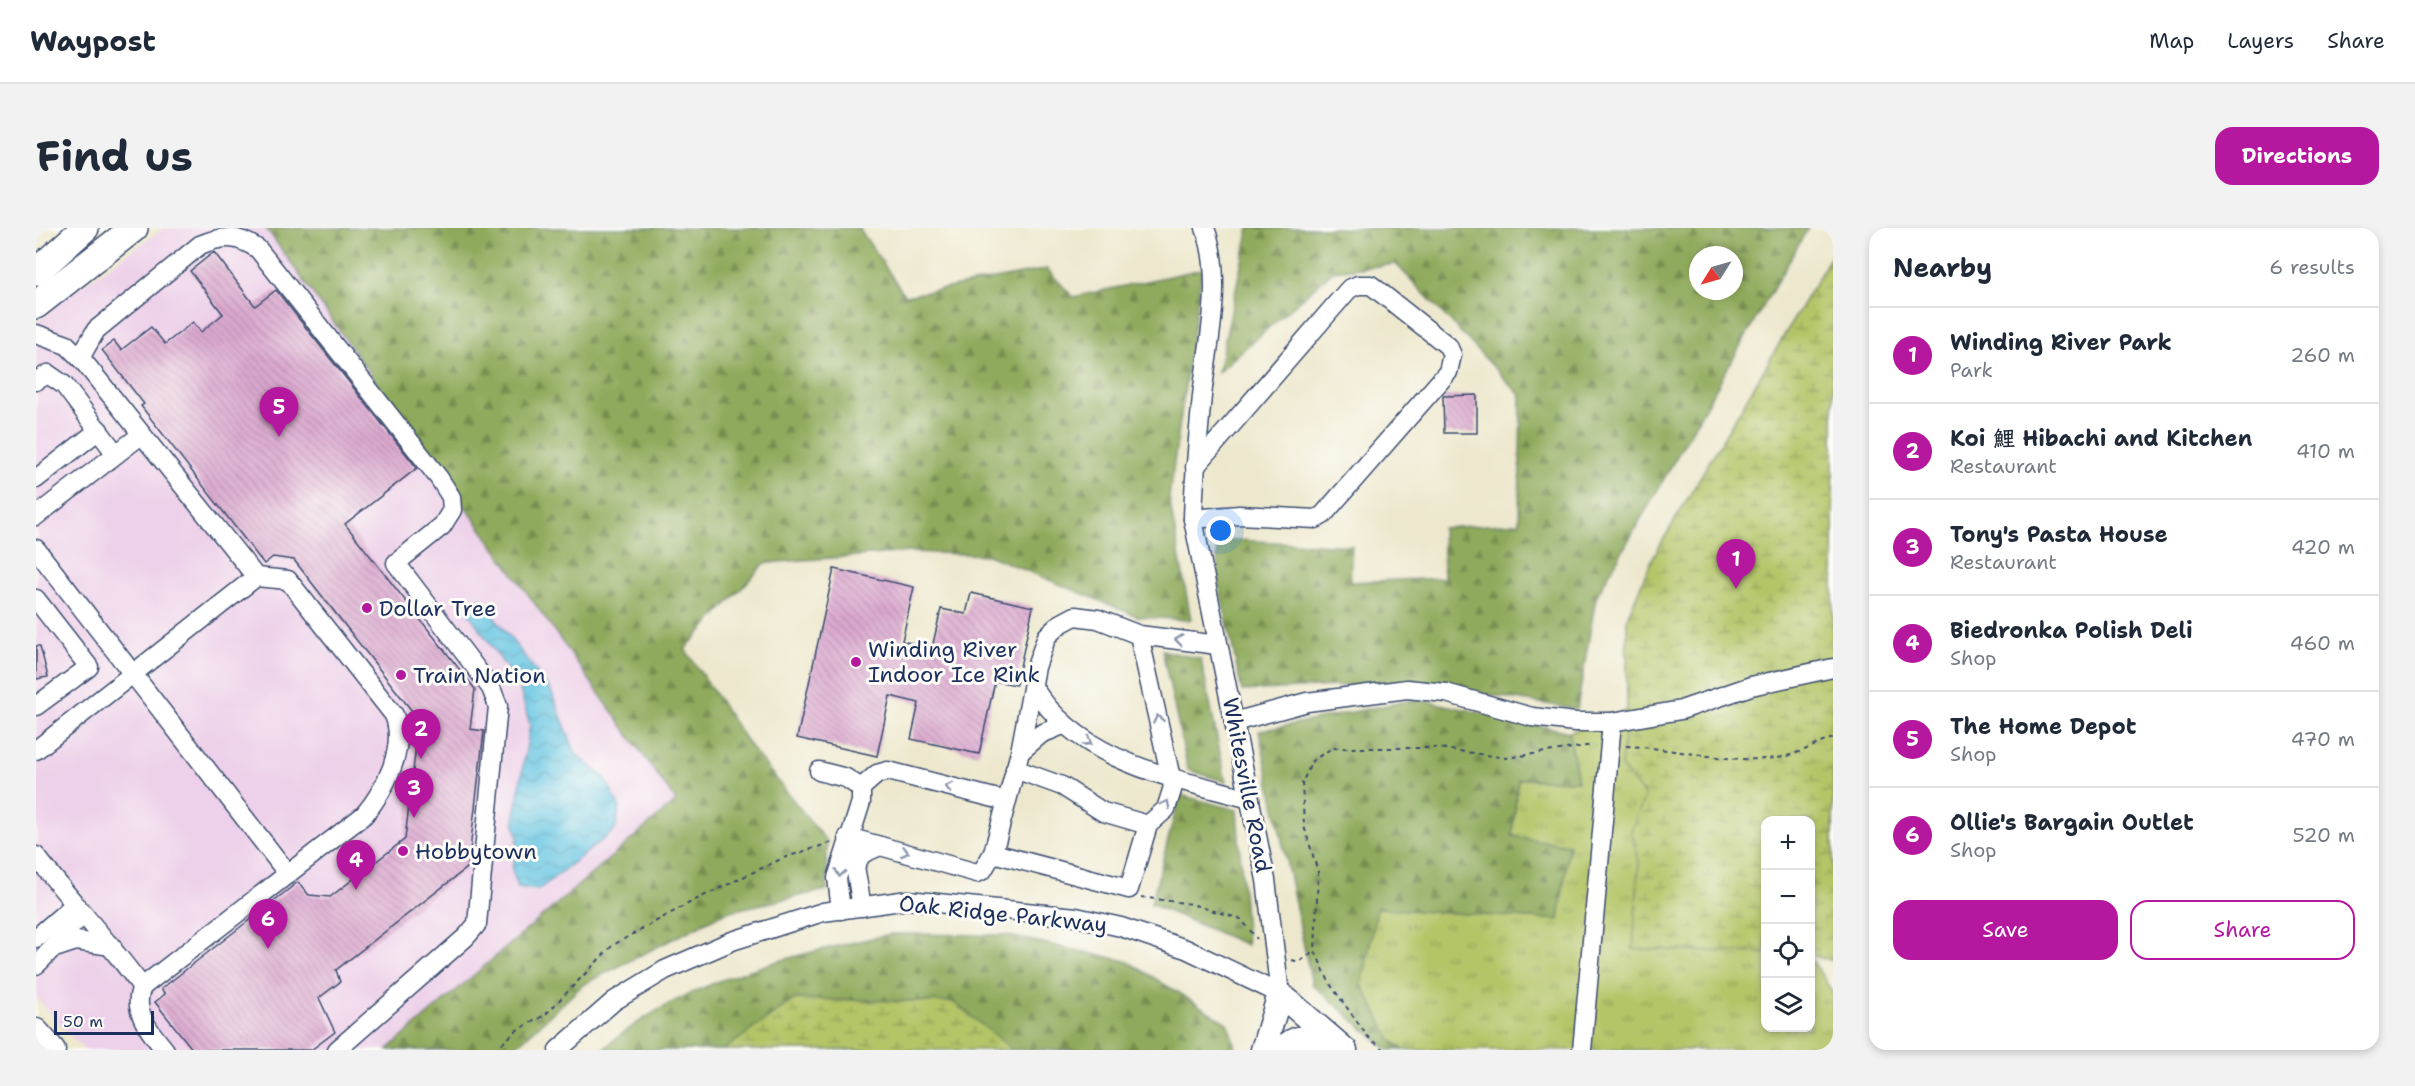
<!DOCTYPE html>
<meta charset="utf-8">
<style>
body{margin:0;font-family:"Shantell Sans","LXGW WenKai TC",sans-serif;background:#f2f2f3;color:#1f2937}
.controls{position:absolute;right:18px;bottom:18px;display:grid;overflow:hidden;border-radius:12px;box-shadow:0 3px 9px #0003}
.controls button{width:54px;height:54px;display:grid;place-items:center;padding:0;border:0;border-bottom:2px solid #e0e1e3;background:#fff;color:#1f2937;font:30px sans-serif}
.compass{position:absolute;left:1653px;top:18px;width:54px;height:54px;border-radius:50%;background:#fff;box-shadow:0 3px 9px #0003;rotate:233deg}
.scale{position:absolute;left:18px;bottom:15px;width:100px;box-sizing:border-box;padding-left:6px;border:3px solid #1b2f5e;border-top:0;font-size:16px;line-height:21px;white-space:nowrap;color:#1b2f5e;-webkit-text-stroke:4px #fdfcf7;paint-order:stroke}
.you{position:absolute;left:1185px;top:303px;width:21px;height:21px;margin:-15px;border:4px solid #fff;border-radius:50%;background:#1a73e8;box-shadow:0 0 0 9px #1a73e833}
.badge{display:grid;place-items:center;width:39px;height:39px;border-radius:50%;background:#b5179e;color:#fff;font-size:20px;font-weight:700}
.pin{position:absolute;translate:-50% -50px;filter:drop-shadow(0 2px 3px #0008)}
.pin::after{content:'';position:absolute;top:32px;width:21px;height:18px;background:inherit;clip-path:polygon(0 0,100% 0,50% 100%)}
.list{margin:0;padding:0;list-style:none}
h2{display:flex;justify-content:space-between;align-items:center;height:78px;margin:0;padding:0 24px;font-size:26px}
h2 small{font-size:20px;font-weight:400;color:#747a83}
.list li{display:grid;grid-template-columns:39px 1fr auto;gap:18px;align-items:center;box-sizing:border-box;height:96px;padding:0 24px;border-top:2px solid #e0e1e3}
.list b{display:block;font-size:22px;white-space:nowrap}
.list p{margin:0;font-size:20px;white-space:nowrap;color:#747a83}
.list em{font-size:20px;font-style:normal;color:#747a83}
.actions{display:flex;gap:12px;padding:18px 24px}
.actions a{flex:1;padding:14px 0;border:2px solid #b5179e;border-radius:18px;text-align:center;font-size:21px;color:#b5179e}
.actions .main{background:#b5179e;color:#fff}
.icon{flex:none;width:33px;height:33px;fill:none;stroke:currentColor;stroke-width:2;stroke-linecap:round;stroke-linejoin:round}
.map{position:relative;flex:none;width:1797px;height:822px;overflow:hidden;border-radius:18px}
header{display:flex;align-items:center;gap:36px;box-sizing:border-box;height:84px;padding:0 30px;background:#fff;border-bottom:2px solid #e0e1e3}
header strong{font-size:28px}
nav{display:flex;gap:33px;margin-inline-start:auto;font-size:21px}
.intro{display:flex;align-items:center;justify-content:space-between;box-sizing:border-box;height:144px;padding:0 36px}
h1{margin:0;font-size:42px}
.button{padding:15px 27px;border-radius:18px;background:#b5179e;color:#fff;font-size:21px;font-weight:700}
main{display:flex;gap:36px;padding:0 36px}
aside{flex:1;background:#fff;border-radius:18px;box-shadow:0 3px 9px #0003}
.map>svg:first-child{display:block}
</style>
<header>
<strong>Waypost</strong>
<nav><a>Map</a><a>Layers</a><a>Share</a></nav>
</header>
<div class="intro"><h1>Find us</h1><a class="button">Directions</a></div>
<main>
<div class="map">
<svg width="1797" height="822" viewBox="0 0 1797 822">
<defs>
<pattern id="grass-tufts" width="24" height="20" patternUnits="userSpaceOnUse" patternTransform="scale(1.5)"><rect width="24" height="20" fill="#b4c568"/><path d="M3 7l-1-3M5 7V3M7 7l1-3M15 17l-1-3M17 17v-4M19 17l1-3" fill="none" stroke="#92a059"/></pattern>
<pattern id="forest-firs" width="22" height="20" patternUnits="userSpaceOnUse" patternTransform="scale(1.5)"><rect width="22" height="20" fill="#8faa5c"/><path d="M5 1l3.5 6h-7zM16 11l3.5 6h-7z" fill="#748b4f"/></pattern>
<pattern id="wetland-marsh" width="20" height="14" patternUnits="userSpaceOnUse" patternTransform="scale(1.5)"><rect width="20" height="14" fill="#b4c568"/><path d="M1 5h8M5 5V1M11 12h8M15 12V8" fill="none" stroke="#92a059"/></pattern>
<pattern id="water-waves" width="16" height="10" patternUnits="userSpaceOnUse" patternTransform="scale(1.5)"><rect width="16" height="10" fill="#64c4e2"/><path d="M0 5q4-4 8 0t8 0" fill="none" stroke="#52a0ba"/></pattern>
<pattern id="building-back-hatch" width="6" height="6" patternUnits="userSpaceOnUse" patternTransform="scale(1.5)"><rect width="6" height="6" fill="#dca9cf"/><path d="M-1 5l2 2M0 0l6 6M5-1l2 2" fill="none" stroke="#b28aab"/></pattern>
</defs>
<rect width="100%" height="100%" fill="#fdfcf7"/>
<filter id="ink" filterUnits="userSpaceOnUse"><feTurbulence type="fractalNoise" baseFrequency=".0167" numOctaves="2"/><feDisplacementMap in="SourceGraphic" scale="12" xChannelSelector="R" yChannelSelector="G"/><feConvolveMatrix kernelMatrix="1 2 1 2 8 2 1 2 1" color-interpolation-filters="sRGB"/></filter>
<filter id="wash" filterUnits="userSpaceOnUse"><feTurbulence type="fractalNoise" baseFrequency=".008" numOctaves="4" result="noise"/><feDisplacementMap in="SourceGraphic" scale="24" xChannelSelector="R" yChannelSelector="G"/><feGaussianBlur stdDeviation="1.35" result="paint"/><feColorMatrix in="noise" values="0 0 0 0 0 0 0 0 0 0 0 0 0 0 0 0 0 1.4 0 .05"/><feComposite in="paint" operator="in"/></filter>
<g filter="url(#wash)">
<rect width="100%" height="100%" fill="#ede8cd"/>
<polygon fill="#edd0e9" points="128,0 230,0 640,573 351,822 48,822 0,770 0,95 25,72"/>
<polygon fill="url(#grass-tufts)" stroke="#687a63" stroke-width="1.5" points="1797,25 1797,733 1775,727 1774,592 1730,592 1730,800 1774,800 1775,731 1797,765 1797,822 1368,822 1355,812 1326,757 1340,680 1476,608 1482,551 1542,553 1533,504 1591,482 1591,390 1616,331"/>
<g fill="url(#forest-firs)" stroke="#556c5d" stroke-width="1.5" fill-rule="evenodd">
<polygon points="230,0 823,0 869,68 1011,41 1037,69 1166,41 1133,270 1155,392 1103,389 952,327 874,324 729,335 649,421 713,517 791,614 791,662 690,684 548,756 476,822 351,822 640,573"/>
<path d="M1213,0H1772L1560,369L1541,481L1373,454L1206,463L1183,357L1180,311L1316,318L1314,354L1408,350L1406,300L1483,295L1485,168L1360,36L1297,43L1182,144ZM1662,27H1698V63H1662Z"/>
<polygon points="1126,422 1165,431 1190,554 1152,542"/>
<polygon points="1381,471 1533,504 1542,553 1482,551 1476,608 1533,617 1523,692 1341,680 1326,757 1355,812 1368,822 1352,822 1276,756 1223,503"/>
<polygon points="1144,567 1201,582 1211,717 1115,676"/>
<path d="M855,706L969,707L1091,733L1191,795L1201,822H977L917,774L759,771L688,822H566C645,752 754,728 855,706Z"/>
</g>
<g fill="url(#wetland-marsh)" stroke="#687a63" stroke-width="1.5">
<polygon points="1797,25 1797,733 1775,727 1774,592 1730,592 1729,725 1597,721 1603,633 1595,603 1609,568 1585,538 1591,482 1591,390 1616,331"/>
<polygon points="759,771 917,774 977,822 688,822"/>
</g>
<polygon fill="url(#water-waves)" stroke="#407aa0" stroke-width="1.5" points="444,370 515,463 540,526 569,550 584,580 579,602 502,662 482,659 476,642 482,609 478,592 494,497 483,458 430,381"/>
<g id="blocks">
<g fill="url(#building-back-hatch)">
<polygon points="178,24 219,78 240,62 381,240 309,296 439,461 434,501 448,503 432,639 300,742 304,754 283,770 299,804 275,822 157,822 119,774 129,766 125,761 262,654 273,667 294,669 369,611 383,492 258,332 237,329 228,336 105,178 108,176 66,122 78,113 85,122 115,99 129,116 157,94 165,104 187,86 154,43"/>
<polygon points="1441,167 1441,205 1408,205 1407,168"/>
<polygon points="798,341 878,359 866,413 896,420 905,381 930,386 935,365 997,379 980,457 959,453 943,526 875,511 883,475 854,468 841,528 761,510"/>
<polygon points="0,418 4,418 12,449 0,451"/>
</g>
</g>
</g>
<g filter="url(#ink)">
<use href="#blocks" fill-opacity="0" stroke="#3a4b6f" stroke-width="1.5"/>
<g fill="none" stroke-linecap="round" stroke-linejoin="round">
<g stroke="#3a4b6f" stroke-width="21">
<g id="minor">
<path d="M1169,0C1188,51 1172,115 1166,168C1162,209 1158,250 1157,291L1230,652L1244,766"/>
<path d="M0,106L31,117L48,134L220,349L252,352L358,487C371,520 349,562 328,587L106,759C95,782 114,804 129,822"/>
<path d="M44,130L60,102L164,17C187,7 201,7 222,21L403,250L415,269L416,282L406,298L360,335L455,460L462,478L441,696L430,709L301,822"/>
<polyline points="0,153 12,146 28,157 80,226"/>
<polyline points="0,251 63,202"/>
<polyline points="0,288 105,207"/>
<polyline points="1157,291 1203,287 1280,291 1287,287 1412,144 1416,127 1412,118 1335,57 1322,57 1313,61 1159,239"/>
<polyline points="0,321 252,646"/>
<polyline points="0,371 53,439 0,478"/>
<path d="M997,459C1044,534 1134,549 1214,571"/>
<polyline points="1198,494 1271,474 1371,461 1410,465 1496,489 1539,494 1576,494 1645,482 1715,458 1797,440"/>
<polyline points="0,522 220,349"/>
<polyline points="984,524 1005,506 1027,497"/>
<polyline points="979,541 1026,558 1067,584 1112,597"/>
<polyline points="783,543 810,550 825,560"/>
<polyline points="812,609 941,645 947,642 957,625 984,524 1000,439 1011,408 1024,396 1039,388 1062,391 1103,407 1182,417"/>
<polyline points="957,625 1093,661 1112,597 1130,581 1137,559 1103,407"/>
<path d="M0,628C34,672 72,713 106,759"/>
<polyline points="826,679 819,638 826,626 844,618"/>
<polyline points="805,682 801,650 825,574 825,560 841,546 852,543 970,573"/>
<polyline points="0,710 38,677"/>
<polyline points="19,720 40,713 76,718"/>
<path d="M0,737C18,721 28,703 46,688"/>
<polyline points="522,822 578,773 629,742 696,713 787,684 872,672 1040,689 1085,699 1150,721 1244,766"/>
<polyline points="1546,822 1576,494"/>
</g>
</g>
<g stroke="#3a4b6f" stroke-width="27">
<g id="major">
<polyline points="0,803 17,822"/>
<polyline points="1227,822 1244,766 1309,822"/>
<path d="M1246,822C1261,804 1277,810 1297,814"/>
</g>
</g>
<g stroke="#3a4b6f" stroke-width="30">
<g id="highway">
<polyline points="0,44 49,0"/>
<polyline points="0,77 98,0"/>
</g>
</g>
<g stroke="#3a4b6f" stroke-width="2" stroke-dasharray="4.5 4.5" stroke-linecap="butt">
<path d="M1590,518C1640,520 1691,536 1741,530C1759,528 1780,516 1797,510"/>
<polyline points="1105,669 1155,676 1205,691 1221,711"/>
<polyline points="1256,732 1263,734 1279,723"/>
<polyline points="459,822 481,802 509,787 577,717 657,673 747,630 797,614"/>
<polyline points="1348,822 1332,809 1294,756 1279,723 1282,644 1268,598 1266,555 1276,533 1296,520 1403,520 1470,530 1557,517"/>
</g>
<use href="#minor" stroke="#fff" stroke-width="18"/>
<use href="#major" stroke="#fff" stroke-width="24"/>
<use href="#highway" stroke="#fff" stroke-width="27"/>
</g>
<defs><path id="oneway-chevron" d="M-2-3.5L2.5 0L-2 3.5" fill="none" stroke-width="1.6" stroke-linecap="round" stroke-linejoin="round" transform="scale(1.5)"/></defs>
<g stroke="#8d97ae">
<use href="#oneway-chevron" transform="translate(1143 412) rotate(-173)"/>
<use href="#oneway-chevron" transform="translate(1122 491) rotate(-101)"/>
<use href="#oneway-chevron" transform="translate(1052 514) rotate(33)"/>
<use href="#oneway-chevron" transform="translate(913 559) rotate(-166)"/>
<use href="#oneway-chevron" transform="translate(1130 576) rotate(-64)"/>
<use href="#oneway-chevron" transform="translate(869 624) rotate(15)"/>
<use href="#oneway-chevron" transform="translate(804 645) rotate(100)"/>
</g>
</g>
<g fill="#b5179e" stroke="#fdfcf7" stroke-width="2">
<circle cx="331" cy="380" r="6"/>
<circle cx="820" cy="434" r="6"/>
<circle cx="365" cy="447" r="6"/>
<circle cx="367" cy="623" r="6"/>
</g>
<g text-anchor="middle" dominant-baseline="central" stroke-width="6" stroke-linejoin="round" paint-order="stroke">
<g font-size="22" fill="#1b2f5e" stroke="#fdfcf7" text-anchor="start">
<text x="343" y="380">Dollar Tree</text>
<text x="832" y="421">Winding River<tspan x="832" dy="25">Indoor Ice Rink</tspan></text>
<text x="377" y="447">Train Nation</text>
<text x="379" y="623">Hobbytown</text>
</g>
<g font-size="22" fill="#1b2f5e" stroke="#fdfcf7">
<text transform="translate(1211 557) rotate(79)">Whitesville Road</text>
<text transform="translate(967 686) rotate(6)">Oak Ridge Parkway</text>
</g>
</g>
</svg>
<div class="controls">
<button>+</button>
<button>−</button>
<button><svg class="icon" aria-label="locate" viewBox="0 0 24 24"><circle cx="12" cy="12" r="6"/><path d="M12 2v4M12 18v4M2 12h4M18 12h4"/></svg></button>
<button><svg class="icon" aria-label="layers" viewBox="0 0 24 24"><path d="M12 4l9 5-9 5-9-5zM3 14l9 5 9-5"/></svg></button>
</div>
<svg class="compass" viewBox="-18 -18 36 36"><path d="M0-13l5 13h-10z" fill="#e53935"/><path d="M0 13l5-13h-10z" fill="#747a83"/></svg>
<div class="scale">50 m</div>
<div class="you"></div>
<div class="pin badge" style="left:1700px;top:361px">1</div>
<div class="pin badge" style="left:385px;top:531px">2</div>
<div class="pin badge" style="left:378px;top:590px">3</div>
<div class="pin badge" style="left:320px;top:662px">4</div>
<div class="pin badge" style="left:243px;top:209px">5</div>
<div class="pin badge" style="left:232px;top:721px">6</div>
</div>
<aside>
<h2>Nearby<small>6 results</small></h2>
<ul class="list">
<li><span class="badge">1</span><div><b>Winding River Park</b><p>Park</p></div><em>260 m</em></li>
<li><span class="badge">2</span><div><b>Koi 鯉 Hibachi and Kitchen</b><p>Restaurant</p></div><em>410 m</em></li>
<li><span class="badge">3</span><div><b>Tony's Pasta House</b><p>Restaurant</p></div><em>420 m</em></li>
<li><span class="badge">4</span><div><b>Biedronka Polish Deli</b><p>Shop</p></div><em>460 m</em></li>
<li><span class="badge">5</span><div><b>The Home Depot</b><p>Shop</p></div><em>470 m</em></li>
<li><span class="badge">6</span><div><b>Ollie's Bargain Outlet</b><p>Shop</p></div><em>520 m</em></li>
</ul>
<div class="actions"><a class="main">Save</a><a>Share</a></div>
</aside>
</main>
